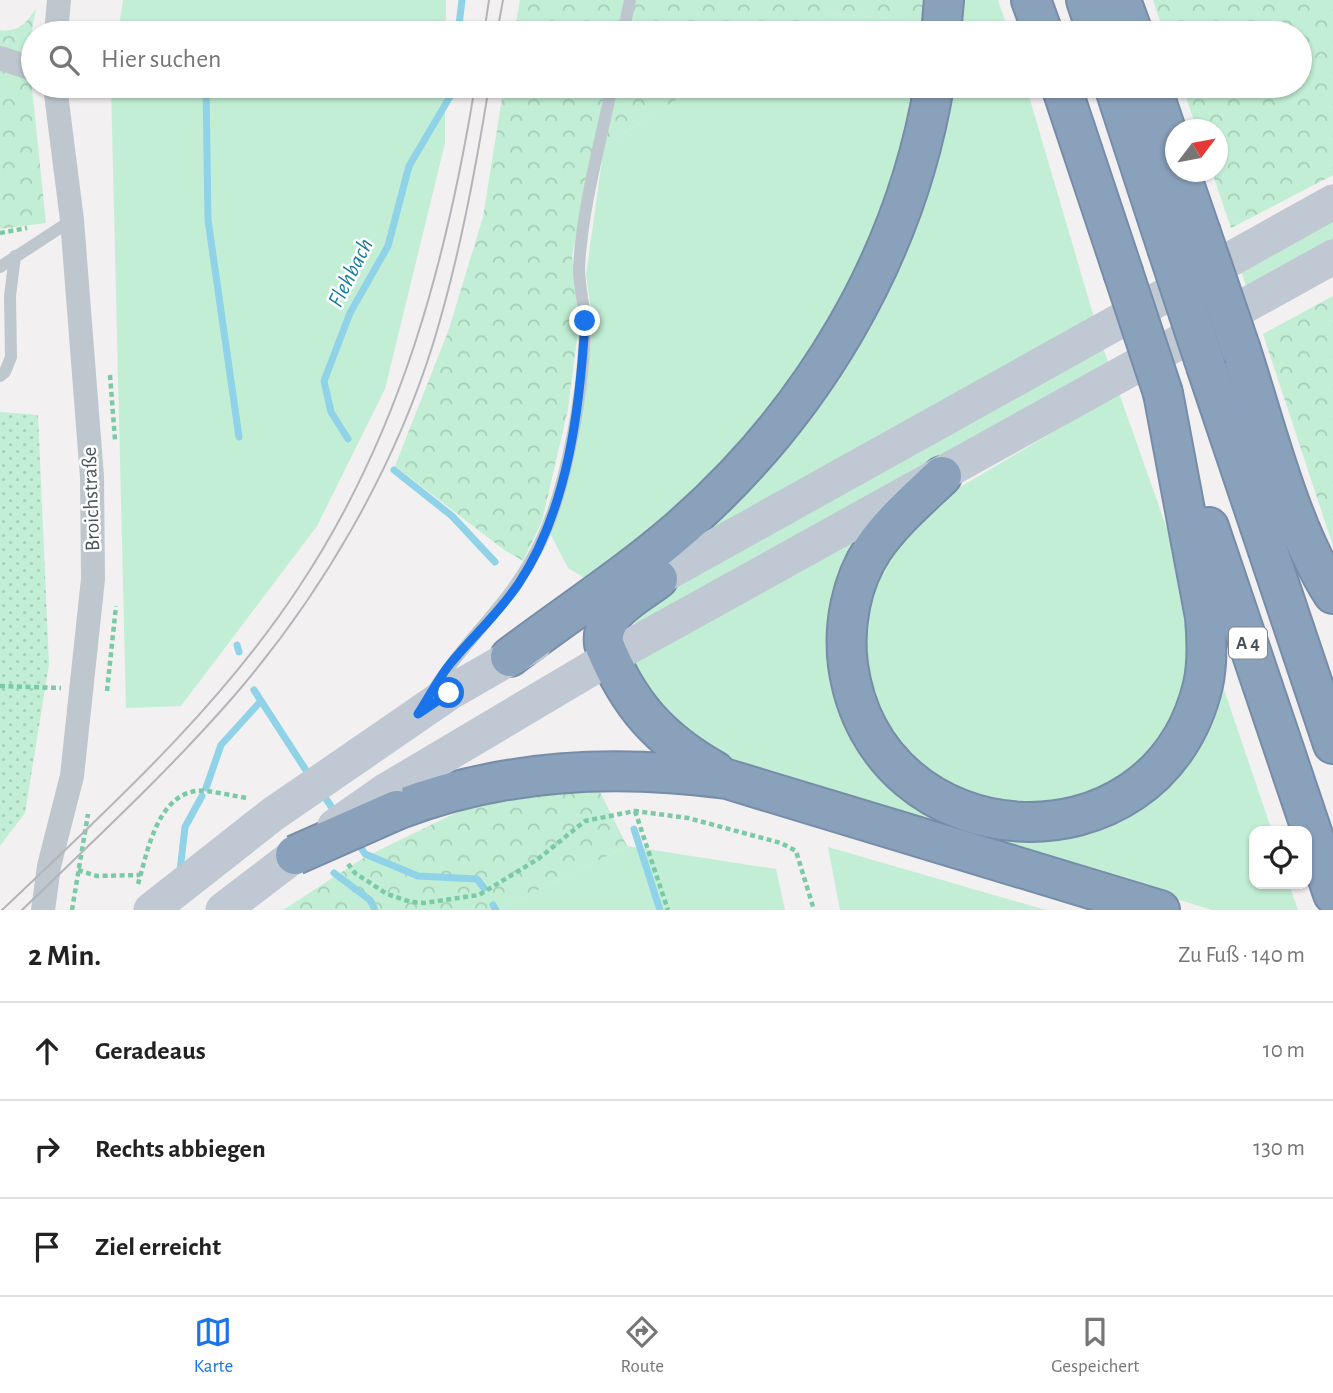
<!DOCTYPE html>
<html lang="de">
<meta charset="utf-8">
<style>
body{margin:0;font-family:"Alegreya Sans",sans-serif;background:#f6f6f6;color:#222}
.controls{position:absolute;right:21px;bottom:21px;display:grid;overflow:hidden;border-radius:14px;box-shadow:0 2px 5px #0004}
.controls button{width:63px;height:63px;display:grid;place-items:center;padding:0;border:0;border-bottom:2px solid #e0e0e0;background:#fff;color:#222;font:35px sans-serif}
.compass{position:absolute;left:1165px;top:119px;width:63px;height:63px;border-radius:50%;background:#fff;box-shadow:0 2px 5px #0004;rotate:58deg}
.stop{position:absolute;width:21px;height:21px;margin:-16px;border:5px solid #1a73e8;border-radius:50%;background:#fff}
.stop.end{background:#1a73e8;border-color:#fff;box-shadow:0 2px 7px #0008}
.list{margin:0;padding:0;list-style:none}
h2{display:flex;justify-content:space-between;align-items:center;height:91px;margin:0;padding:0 28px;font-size:30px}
h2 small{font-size:23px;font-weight:400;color:#767676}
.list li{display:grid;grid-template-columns:46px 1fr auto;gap:21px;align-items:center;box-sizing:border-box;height:98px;padding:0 28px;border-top:2px solid #e0e0e0}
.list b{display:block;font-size:26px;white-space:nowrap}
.list em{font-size:23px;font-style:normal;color:#767676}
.icon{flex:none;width:38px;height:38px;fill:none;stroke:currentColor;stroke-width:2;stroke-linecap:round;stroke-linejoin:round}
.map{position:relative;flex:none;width:1333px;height:910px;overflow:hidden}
.search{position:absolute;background:#fff;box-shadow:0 2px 5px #0004;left:21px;right:21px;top:21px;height:77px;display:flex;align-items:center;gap:18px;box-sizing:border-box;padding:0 24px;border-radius:38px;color:#767676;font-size:26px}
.sheet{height:385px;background:#fff}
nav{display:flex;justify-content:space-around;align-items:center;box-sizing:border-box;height:98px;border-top:2px solid #e0e0e0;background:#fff;font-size:19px;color:#767676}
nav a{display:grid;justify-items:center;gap:4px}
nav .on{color:#1a73e8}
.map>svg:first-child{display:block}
</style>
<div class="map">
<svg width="1333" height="910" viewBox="0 0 1333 910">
<defs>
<pattern id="forest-crowns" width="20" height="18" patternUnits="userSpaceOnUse" patternTransform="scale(1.75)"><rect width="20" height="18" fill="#c1eed4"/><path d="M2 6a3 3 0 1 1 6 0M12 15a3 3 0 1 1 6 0" fill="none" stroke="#a7ceb8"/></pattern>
<pattern id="garden-dots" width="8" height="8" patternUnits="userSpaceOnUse" patternTransform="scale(1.75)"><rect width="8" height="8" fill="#c1eed4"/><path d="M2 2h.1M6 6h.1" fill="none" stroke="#a7ceb8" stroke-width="1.8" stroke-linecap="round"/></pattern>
</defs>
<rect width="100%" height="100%" fill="#f2f0f0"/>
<g fill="#c1eed4">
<polygon points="123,0 446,0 446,33 118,33"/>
<polygon points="953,0 998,0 1009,33 950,33"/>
<polygon points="834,14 931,21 929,33 783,33"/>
<polygon points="111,86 445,86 445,143 385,389 317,526 181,706 126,708"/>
<polygon points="698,86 921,86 914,121 856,283 736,461 591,582 568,568 551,535 574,460 586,380 593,325 586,275 604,146"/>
<polygon points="943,86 1026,86 1095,321 637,573 783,435"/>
<polygon points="1333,213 1333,244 1248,292 1239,265"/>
<polygon points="1101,342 1110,368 645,628 626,618 630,612"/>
<polygon points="1119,393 1190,594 1193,667 1160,745 1097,796 995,809 908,762 861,675 870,585 918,512"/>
<polygon points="872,529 843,588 897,788 1115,813 1214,660 1272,831 1254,831 1254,884 1289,884 1298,910 1212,910 707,755 624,667"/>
<polygon points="627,846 776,869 785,910 498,910"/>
<polygon points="828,847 1046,910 840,910"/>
</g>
<g fill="url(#forest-crowns)">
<polygon points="520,0 625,0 617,33 514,33"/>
<polygon points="635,0 931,0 931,21 834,14 783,33 628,33"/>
<polygon points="1153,0 1333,0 1333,175 1231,228 1212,172 1218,172 1218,130 1197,129 1182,86 1300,86 1300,33 1164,33"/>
<path d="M36,8L27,59L0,53V30C18,33 27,23 36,8Z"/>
<polygon points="0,66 31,79 46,223 0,229"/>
<polygon points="504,86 606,86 572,256 579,323 568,409 542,521 523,561 503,549 395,466 449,329 483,217"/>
<polygon points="617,86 698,86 604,146"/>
<polygon points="1333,296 1333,546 1263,334"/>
<polygon points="598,788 627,846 498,910 283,910 365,857 470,806"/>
</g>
<polygon fill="url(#garden-dots)" points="0,412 38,415 49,664 25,813 0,846"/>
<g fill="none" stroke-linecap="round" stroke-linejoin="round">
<g stroke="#90d3e8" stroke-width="7">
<polyline points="458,33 462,0"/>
<polyline points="206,87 208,220 239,437"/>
<polyline points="348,439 331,412 324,381 350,313 388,246 409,166 451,95 452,86"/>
<polyline points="394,470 452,516 495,562"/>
<polyline points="237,645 239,652"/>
<polyline points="254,690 311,778"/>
<polyline points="206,788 221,745 260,702"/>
<polyline points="322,793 337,815"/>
<polyline points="634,829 660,910"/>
<polyline points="357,841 365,854 418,876 477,879 484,888"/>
<polyline points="180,871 185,827 202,796"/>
<polyline points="334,873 370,900 375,910"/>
<polyline points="493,905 496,910"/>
</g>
<g stroke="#768ca8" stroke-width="42">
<g id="highway">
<polyline points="1031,0 1043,33"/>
<polyline points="1086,0 1097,33"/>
<polyline points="1121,0 1133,33"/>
<polyline points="941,33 944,0"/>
<polyline points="1061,86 1123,272"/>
<polyline points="1114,86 1167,248"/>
<polyline points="1151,86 1176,159"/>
<polyline points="1180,172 1200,230"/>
<path d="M1241,350C1266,427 1290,527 1333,594"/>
<polyline points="1207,369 1333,744"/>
<path d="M942,476C918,499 892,521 873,549C851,582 843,626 848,665C875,862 1157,879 1203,685C1208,663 1207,640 1205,617L1163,393"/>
<polyline points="1209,527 1333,894"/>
<path d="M658,579C636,596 600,612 604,644C628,704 659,739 715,771"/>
<path d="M510,657C567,614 627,575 680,529C812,414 905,258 934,86"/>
<path d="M397,810C504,769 614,764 727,779L1160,910"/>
</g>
</g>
<g stroke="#7bcaa6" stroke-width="4.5" stroke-dasharray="5 3.5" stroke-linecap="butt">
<polyline points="0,233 27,228"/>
<polyline points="110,375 115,440"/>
<polyline points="0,686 61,688"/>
<polyline points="107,691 116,606"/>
<polyline points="635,811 668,910"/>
<polyline points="348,864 355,873 387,894 411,902 424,903 479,895 538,859 585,821 635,811 688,818 781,843 796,851 814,910"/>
<polyline points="78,870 97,876 140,875"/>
<path d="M138,884C147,854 156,798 195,791C207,789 236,797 249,798"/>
<polyline points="72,910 88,814"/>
</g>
<g stroke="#bfc7ce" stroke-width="12">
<polyline points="623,33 630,0"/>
<polyline points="0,267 72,220"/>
<polyline points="0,376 5,372 11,357 10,296 15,256"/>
<path d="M434,689C469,634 513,602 542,539C568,483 585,383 585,321C584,304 579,286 579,268C582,208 600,145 612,86"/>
</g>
<g stroke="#bfc7ce" stroke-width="24">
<polyline points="56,33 59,0"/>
<polyline points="0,58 33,69"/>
<polyline points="43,910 49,866 72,776 93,579 92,477 72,220 55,86"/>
</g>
<g stroke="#bfc8d3" stroke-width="35">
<polyline points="633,592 1333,202"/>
<polyline points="359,755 449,693 534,644"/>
<polyline points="385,791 609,658 1333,257"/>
<polyline points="223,910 295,855"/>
</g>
<use href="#highway" stroke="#8aa1bc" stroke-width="38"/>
<g stroke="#b3b5ba" stroke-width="2">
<polyline points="484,33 489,0"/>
<polyline points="497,33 503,0"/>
<path d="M2,910C108,809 218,710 299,587C400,435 446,264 475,86"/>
<path d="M22,910C94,840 168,772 234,696C321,595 393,472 433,344C459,259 475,173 489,86"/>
</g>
<g stroke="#768ca8" stroke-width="42" stroke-linecap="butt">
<g id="highway-bridge">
<polyline points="1200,230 1241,350"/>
<polyline points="1167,248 1207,369"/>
<polyline points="1123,272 1163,393"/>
<polyline points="295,855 397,810"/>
</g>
</g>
<g stroke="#bfc8d3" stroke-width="35">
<polyline points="335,826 385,791"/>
<polyline points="151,910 273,814 359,755"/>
</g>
<use href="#highway-bridge" stroke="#8aa1bc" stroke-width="38"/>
</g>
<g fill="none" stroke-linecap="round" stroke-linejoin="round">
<path stroke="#1a73e8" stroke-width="9" d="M449,693L418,714C429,697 438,679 450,664C473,636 499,613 519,583C568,509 580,408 585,321"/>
</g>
<g text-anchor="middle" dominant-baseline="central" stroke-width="5" stroke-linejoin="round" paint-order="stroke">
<rect fill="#fff" stroke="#80878e" stroke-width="2" x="1229" y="627.5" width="38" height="31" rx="5"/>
<g font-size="19" font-weight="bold" fill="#49535d">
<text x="1248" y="643">A 4</text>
</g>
<g font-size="21" fill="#49535d" stroke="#fff">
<text transform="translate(91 499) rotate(-92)">Broichstraße</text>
</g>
<g font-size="23" font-style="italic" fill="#137b9f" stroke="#fff">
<text transform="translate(351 273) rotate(-63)">Flehbach</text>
</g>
</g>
</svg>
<div class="controls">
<button><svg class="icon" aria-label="locate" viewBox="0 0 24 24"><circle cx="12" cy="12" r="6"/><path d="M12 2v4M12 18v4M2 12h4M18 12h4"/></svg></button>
</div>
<svg class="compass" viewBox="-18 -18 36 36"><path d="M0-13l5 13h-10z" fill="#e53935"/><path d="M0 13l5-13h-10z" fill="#767676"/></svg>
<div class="stop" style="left:449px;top:693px"></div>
<div class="stop end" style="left:585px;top:321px"></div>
<div class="search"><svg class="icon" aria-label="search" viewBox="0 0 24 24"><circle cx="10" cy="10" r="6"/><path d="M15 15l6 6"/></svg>Hier suchen</div>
</div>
<section class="sheet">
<h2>2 Min.<small>Zu Fuß · 140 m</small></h2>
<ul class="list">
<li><svg class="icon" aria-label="ahead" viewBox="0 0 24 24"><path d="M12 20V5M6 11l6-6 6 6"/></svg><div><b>Geradeaus</b></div><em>10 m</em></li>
<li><svg class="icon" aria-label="right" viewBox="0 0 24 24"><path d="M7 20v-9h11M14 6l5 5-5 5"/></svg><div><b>Rechts abbiegen</b></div><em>130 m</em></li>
<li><svg class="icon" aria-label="arrive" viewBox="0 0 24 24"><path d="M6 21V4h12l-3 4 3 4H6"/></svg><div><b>Ziel erreicht</b></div></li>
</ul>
</section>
<nav>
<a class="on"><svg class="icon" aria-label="map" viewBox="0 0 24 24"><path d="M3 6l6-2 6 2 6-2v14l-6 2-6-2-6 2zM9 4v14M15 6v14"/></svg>Karte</a>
<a><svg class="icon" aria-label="directions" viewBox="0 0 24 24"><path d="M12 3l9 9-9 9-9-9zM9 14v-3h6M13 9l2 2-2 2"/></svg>Route</a>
<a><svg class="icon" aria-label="saved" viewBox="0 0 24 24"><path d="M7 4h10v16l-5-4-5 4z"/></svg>Gespeichert</a>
</nav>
